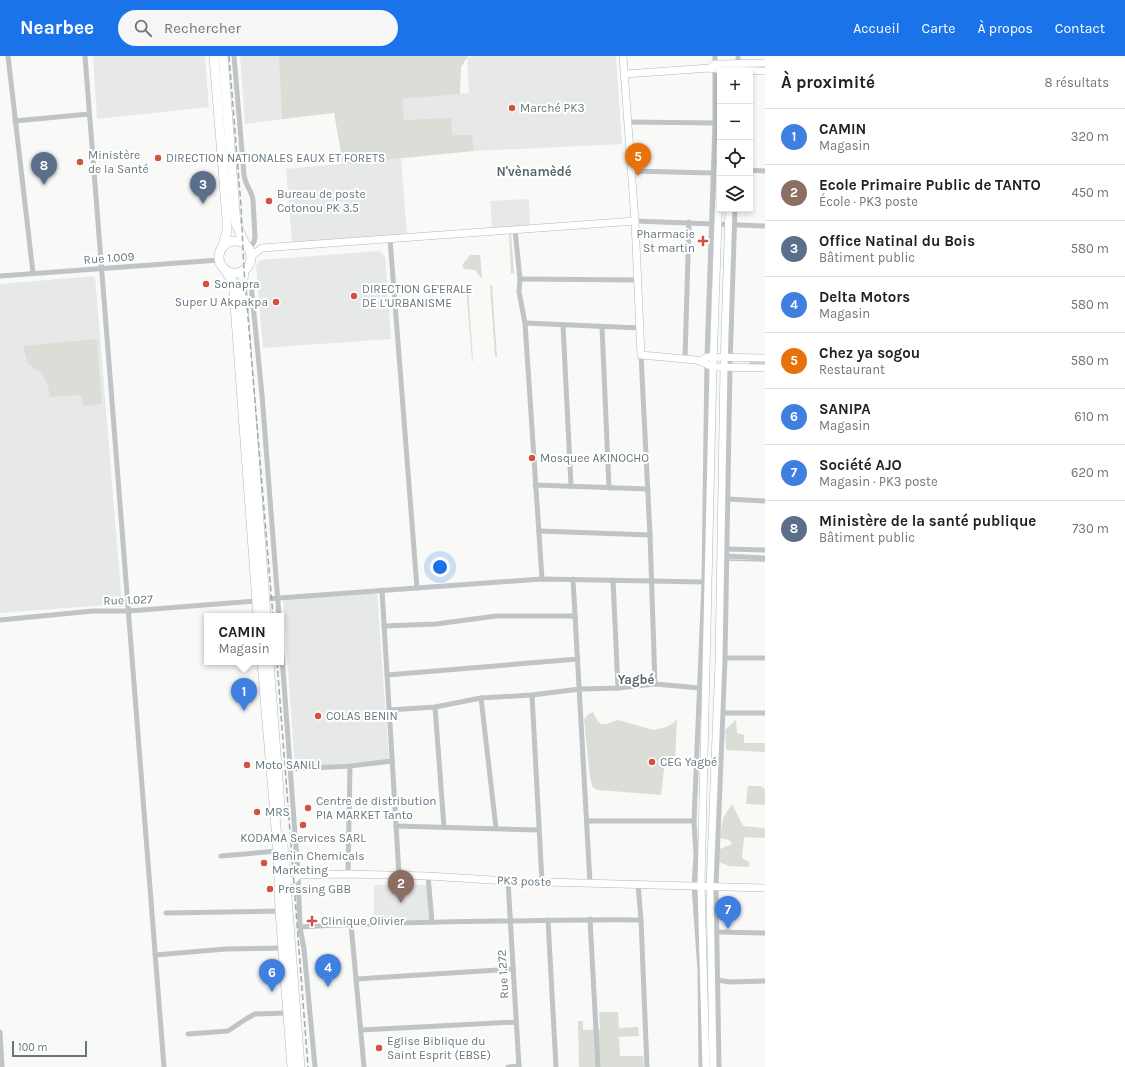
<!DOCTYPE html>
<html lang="fr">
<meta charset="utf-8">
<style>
body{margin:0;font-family:Karla,sans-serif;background:#f6f6f6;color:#202124}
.controls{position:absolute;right:12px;top:12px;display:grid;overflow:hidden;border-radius:0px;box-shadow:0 2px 6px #0003}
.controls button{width:36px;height:36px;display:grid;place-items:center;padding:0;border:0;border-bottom:1px solid #e0e0e0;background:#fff;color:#202124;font:20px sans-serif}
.scale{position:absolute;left:12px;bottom:10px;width:75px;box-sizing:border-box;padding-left:4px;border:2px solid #67777f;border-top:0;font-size:11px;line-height:14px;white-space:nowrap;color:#67777f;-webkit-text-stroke:3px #fff;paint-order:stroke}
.you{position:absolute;left:440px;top:511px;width:14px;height:14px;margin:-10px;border:3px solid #fff;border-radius:50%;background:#1a73e8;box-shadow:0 0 0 6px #1a73e833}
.badge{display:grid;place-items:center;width:26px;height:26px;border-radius:50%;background:#1a73e8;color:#fff;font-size:13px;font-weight:700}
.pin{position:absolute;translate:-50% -33px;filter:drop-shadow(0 1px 2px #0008)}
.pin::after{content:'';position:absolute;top:21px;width:14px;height:12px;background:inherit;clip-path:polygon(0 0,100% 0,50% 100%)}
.popup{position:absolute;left:204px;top:557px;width:80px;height:52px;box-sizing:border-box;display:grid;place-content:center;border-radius:0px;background:#fff;filter:drop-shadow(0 1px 3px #0005);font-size:13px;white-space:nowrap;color:#757577}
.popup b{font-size:15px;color:#202124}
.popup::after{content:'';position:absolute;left:50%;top:100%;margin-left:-8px;border:8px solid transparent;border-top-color:#fff}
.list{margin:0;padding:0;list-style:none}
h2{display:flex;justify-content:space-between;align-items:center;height:52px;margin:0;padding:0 16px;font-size:17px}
h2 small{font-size:13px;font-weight:400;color:#757577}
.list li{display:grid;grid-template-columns:26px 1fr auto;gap:12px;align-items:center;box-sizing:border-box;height:56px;padding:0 16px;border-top:1px solid #e0e0e0}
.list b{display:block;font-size:15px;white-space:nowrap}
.list p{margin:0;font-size:13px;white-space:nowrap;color:#757577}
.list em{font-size:13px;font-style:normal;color:#757577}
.icon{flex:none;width:22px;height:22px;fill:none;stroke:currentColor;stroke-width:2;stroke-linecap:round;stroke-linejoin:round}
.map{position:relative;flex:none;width:765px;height:1011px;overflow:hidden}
header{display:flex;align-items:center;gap:24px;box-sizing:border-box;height:56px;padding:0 20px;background:#1a73e8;color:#fff}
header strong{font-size:19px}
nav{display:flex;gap:22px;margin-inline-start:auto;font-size:14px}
.search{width:280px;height:36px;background:#f6f6f6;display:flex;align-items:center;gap:10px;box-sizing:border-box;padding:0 14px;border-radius:22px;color:#757577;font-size:15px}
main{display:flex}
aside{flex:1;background:#fff}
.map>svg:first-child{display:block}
</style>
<header>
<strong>Nearbee</strong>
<div class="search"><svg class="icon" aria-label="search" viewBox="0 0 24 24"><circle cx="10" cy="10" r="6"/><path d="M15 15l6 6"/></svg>Rechercher</div>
<nav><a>Accueil</a><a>Carte</a><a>À propos</a><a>Contact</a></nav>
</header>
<main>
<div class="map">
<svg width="765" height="1011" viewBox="0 0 765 1011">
<rect width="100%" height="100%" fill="#f9f9f8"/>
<g fill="#e7e9e8">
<polygon points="93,0 205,0 209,51 97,63"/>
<polygon points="240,0 295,0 300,61 245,68"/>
<polygon points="478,0 616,0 622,88 474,95 472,79 453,80 451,62 404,65 403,43 469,37 467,1"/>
<polygon points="401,102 407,179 292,187 286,113"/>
<polygon points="529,143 530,170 492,173 490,145"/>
<polygon points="379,195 385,200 391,283 263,292 256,210 260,204"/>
<polygon points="95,220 122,548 0,557 0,228"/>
<polygon points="377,536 389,704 295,711 283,543"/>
<polygon points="374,829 428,829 429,864 374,864"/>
</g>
<g fill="#daded7">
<polygon points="279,0 468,0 461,11 460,38 403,43 404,64 451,62 453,79 472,79 474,95 343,108 334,57 282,63"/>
<polygon points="509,178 511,178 514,217 511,218"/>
<polygon points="470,199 480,199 482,221 481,222 475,214 464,213 462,209"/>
<polygon points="490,229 492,229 497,301 495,301"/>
<polygon points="466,230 468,230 473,305 472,305"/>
<path d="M97,283L102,348L83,350L81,339L50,341C48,325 43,316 28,308L23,290Z"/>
<polygon points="593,656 597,664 601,668 606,668 618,664 654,674 666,671 672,668 677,663 675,705 665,705 661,739 598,734 593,732 590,722 584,663 589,658"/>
<polygon points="736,664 737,677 744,679 744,687 765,687 765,696 726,694 725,674"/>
<polygon points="748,730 761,730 765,733 765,749 746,748"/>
<polygon points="732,748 743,770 765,772 765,782 744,781 742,802 749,806 749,811 729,810 719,806 720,793 732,788 729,784 720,782 723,762"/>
<polygon points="599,956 618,956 619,972 638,971 639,980 619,981 620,1000 643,1000 644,1011 579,1011 578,965 583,965 583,974 600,973"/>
</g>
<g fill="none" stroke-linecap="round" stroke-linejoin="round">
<g stroke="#b9c4c7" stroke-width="1.5">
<polyline points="750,307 765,307"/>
<polyline points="729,504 765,505"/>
</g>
<g stroke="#b2b8bc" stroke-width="8">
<g id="secondary">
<path d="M623,0L635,165L641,299L696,304C702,305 707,309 713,311L765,312"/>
<polyline points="710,12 715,8 722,8 765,7"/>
<polyline points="625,18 710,12 722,14 765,15"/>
<polyline points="251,200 262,192 635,165"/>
<polyline points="701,305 707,301 765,302"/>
<polyline points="286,825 294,824 298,819 348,818 428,820 508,825 765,832"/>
<polyline points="706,1011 701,830 713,311 720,106"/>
<polyline points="713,1011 710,830 719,606 724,311 729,153"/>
</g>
</g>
<g stroke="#b5b9bc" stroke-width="10">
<g id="highway">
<polyline points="214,0 227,163 227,175 223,190"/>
<polyline points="223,0 236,168 246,190"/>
<circle cx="235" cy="201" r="16"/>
<polyline points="244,214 242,233 266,560"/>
<polyline points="226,215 233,226 234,235 258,560"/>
<polyline points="262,606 278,795 280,855 292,1011"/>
<polyline points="269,606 280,750"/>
<polyline points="283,789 300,1011"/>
</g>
</g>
<g stroke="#bfc4c7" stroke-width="5">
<polyline points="8,0 33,217"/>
<polyline points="85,0 164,1011"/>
<path d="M234,0L244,119C245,129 252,135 253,144L255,181L254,186L248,193"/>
<polyline points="738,0 738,10"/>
<polyline points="15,65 89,58"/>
<polyline points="628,66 715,67"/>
<polyline points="750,114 765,115"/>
<polyline points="631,115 713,117"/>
<polyline points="635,165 765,170"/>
<polyline points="515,174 520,223 519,236 525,267 542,523"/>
<polyline points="390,183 417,532"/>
<polyline points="0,220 219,204"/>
<polyline points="520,223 638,224"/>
<polyline points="251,228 262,339 279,560"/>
<polyline points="525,267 639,272"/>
<polyline points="563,269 571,430"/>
<polyline points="602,271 609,432"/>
<polyline points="641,299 650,479 655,628"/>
<polyline points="685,302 689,166"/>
<polyline points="535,429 648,433"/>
<polyline points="727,443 765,445"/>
<polyline points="539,475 650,479"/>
<polyline points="727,493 765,494"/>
<polyline points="726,500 765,502"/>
<polyline points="573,523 590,827"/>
<polyline points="613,524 618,632"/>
<polyline points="382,534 399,819"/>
<polyline points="265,543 542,523 704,526"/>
<polyline points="0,564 93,555 128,555 257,545"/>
<polyline points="384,570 436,568 496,560 575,560"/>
<polyline points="281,587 298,819 300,871 304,893 315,1011"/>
<polyline points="725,602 765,602"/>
<polyline points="387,619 578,603"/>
<polyline points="532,639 542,826"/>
<polyline points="481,642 496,772"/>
<polyline points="435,651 444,771"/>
<polyline points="389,654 435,651 481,642 532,639 580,633 618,632 655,628 700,632"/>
<polyline points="722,657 765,657"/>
<polyline points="290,713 350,710 392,705"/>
<polyline points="587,765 694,765"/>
<polyline points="396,770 539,774"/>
<polyline points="221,800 278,795"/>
<polyline points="348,818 350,710"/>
<polyline points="428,820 432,866"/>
<polyline points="508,825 519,1011"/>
<polyline points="638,828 641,864 647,1011"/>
<polyline points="166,857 280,855"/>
<polyline points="590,863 598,1011"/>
<polyline points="548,864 556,1011"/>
<polyline points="351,868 364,1011"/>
<path d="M300,871C366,867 432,866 498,865C546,865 594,863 641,864"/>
<polyline points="717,876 765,877"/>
<polyline points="155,899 226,893 284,892"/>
<polyline points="356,923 513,913"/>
<polyline points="718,924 729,926 765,925"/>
<polyline points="361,974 516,966"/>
<polyline points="0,976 2,1011"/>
<polyline points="188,978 228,975 246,963 255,958 288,957"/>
<polyline points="508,1011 519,1010"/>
<polyline points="701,1011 700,915 694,829 696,799 694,765 704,526 707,301 715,67 715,0"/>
<polyline points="719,1011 716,830 725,602 730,309 735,153"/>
</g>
<use href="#secondary" stroke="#fff" stroke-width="7"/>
<use href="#highway" stroke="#fff" stroke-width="9"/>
<g stroke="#a2a9ad" stroke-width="1.5" stroke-dasharray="6 3" stroke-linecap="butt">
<polyline points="229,0 241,150 244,214 273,560"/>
<polyline points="277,606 308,1011"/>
</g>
</g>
<g fill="#d05341" stroke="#fff" stroke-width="1.5">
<circle cx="512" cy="52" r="4"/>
<circle cx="158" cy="102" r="4"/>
<circle cx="80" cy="106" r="4"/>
<circle cx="269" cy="145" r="4"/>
<path d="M701 179h4v4h4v4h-4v4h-4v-4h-4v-4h4z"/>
<circle cx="206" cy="228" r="4"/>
<circle cx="354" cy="240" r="4"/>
<circle cx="276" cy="246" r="4"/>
<circle cx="532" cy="402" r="4"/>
<circle cx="318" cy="660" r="4"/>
<circle cx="652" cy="706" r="4"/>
<circle cx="247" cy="709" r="4"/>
<circle cx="308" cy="752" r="4"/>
<circle cx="257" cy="756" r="4"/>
<circle cx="303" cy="769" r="4"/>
<circle cx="264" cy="807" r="4"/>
<circle cx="270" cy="833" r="4"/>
<path d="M310 859h4v4h4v4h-4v4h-4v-4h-4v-4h4z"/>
<circle cx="379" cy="992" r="4"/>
</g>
<g text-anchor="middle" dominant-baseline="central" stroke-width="4" stroke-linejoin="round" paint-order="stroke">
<g font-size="12" fill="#67777f" stroke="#fff" text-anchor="start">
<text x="520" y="52">Marché PK3</text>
<text x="88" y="99">Ministère<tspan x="88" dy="14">de la Santé</tspan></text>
<text x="166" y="102">DIRECTION NATIONALES EAUX ET FORETS</text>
<text x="277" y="138">Bureau de poste<tspan x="277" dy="14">Cotonou PK 3.5</tspan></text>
<text x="695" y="178" text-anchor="end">Pharmacie<tspan x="695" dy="14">St martin</tspan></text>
<text x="214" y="228">Sonapra</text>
<text x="362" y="233">DIRECTION GE'ERALE<tspan x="362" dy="14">DE L'URBANISME</tspan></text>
<text x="268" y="246" text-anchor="end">Super U Akpakpa</text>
<text x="540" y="402">Mosquee AKINOCHO</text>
<text x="326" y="660">COLAS BENIN</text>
<text x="660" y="706">CEG Yagbé</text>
<text x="255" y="709">Moto SANILI</text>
<text x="316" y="745">Centre de distribution<tspan x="316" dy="14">PIA MARKET Tanto</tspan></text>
<text x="265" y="756">MRS</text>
<text x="303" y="782" text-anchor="middle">KODAMA Services SARL</text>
<text x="272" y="800">Benin Chemicals<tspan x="272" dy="14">Marketing</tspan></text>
<text x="278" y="833">Pressing GBB</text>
<text x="321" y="865">Clinique Olivier</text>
<text x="387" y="985">Eglise Biblique du<tspan x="387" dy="14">Saint Esprit (EBSE)</tspan></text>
</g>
<g font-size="12" fill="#67777f" stroke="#fff">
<text transform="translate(109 202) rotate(-4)">Rue 1.009</text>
<text transform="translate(128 544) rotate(-2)">Rue 1.027</text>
<text transform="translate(524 825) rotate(2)">PK3 poste</text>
<text transform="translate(503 918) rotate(-93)">Rue 1.272</text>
</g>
<g font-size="13" font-weight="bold" fill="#59656b" stroke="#fff">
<text x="534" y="115">N'vènamèdé</text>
<text x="636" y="623">Yagbé</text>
</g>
</g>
</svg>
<div class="controls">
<button>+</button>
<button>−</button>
<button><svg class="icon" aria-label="locate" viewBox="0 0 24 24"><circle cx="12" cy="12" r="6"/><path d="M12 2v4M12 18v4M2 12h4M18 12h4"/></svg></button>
<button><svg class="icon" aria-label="layers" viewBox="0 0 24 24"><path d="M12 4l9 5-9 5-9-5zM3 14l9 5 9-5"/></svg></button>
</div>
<div class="scale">100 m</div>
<div class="you"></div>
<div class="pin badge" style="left:244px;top:655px;background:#3f7fe0">1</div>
<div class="popup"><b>CAMIN</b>Magasin</div>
<div class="pin badge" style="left:401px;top:847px;background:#8d6e63">2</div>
<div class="pin badge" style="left:203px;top:148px;background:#5c6f8a">3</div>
<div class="pin badge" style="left:328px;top:931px;background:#3f7fe0">4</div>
<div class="pin badge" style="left:638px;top:120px;background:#e8710a">5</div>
<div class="pin badge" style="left:272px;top:936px;background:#3f7fe0">6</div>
<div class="pin badge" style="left:728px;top:873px;background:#3f7fe0">7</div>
<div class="pin badge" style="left:44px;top:129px;background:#5c6f8a">8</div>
</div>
<aside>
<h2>À proximité<small>8 résultats</small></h2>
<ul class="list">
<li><span class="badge" style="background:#3f7fe0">1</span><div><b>CAMIN</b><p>Magasin</p></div><em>320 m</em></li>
<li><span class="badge" style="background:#8d6e63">2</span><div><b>Ecole Primaire Public de TANTO</b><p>École · PK3 poste</p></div><em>450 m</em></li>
<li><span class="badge" style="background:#5c6f8a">3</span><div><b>Office Natinal du Bois</b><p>Bâtiment public</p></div><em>580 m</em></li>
<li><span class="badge" style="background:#3f7fe0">4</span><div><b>Delta Motors</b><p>Magasin</p></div><em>580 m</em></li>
<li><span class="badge" style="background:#e8710a">5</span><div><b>Chez ya sogou</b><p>Restaurant</p></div><em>580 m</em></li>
<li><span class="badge" style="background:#3f7fe0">6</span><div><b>SANIPA</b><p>Magasin</p></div><em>610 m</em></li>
<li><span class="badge" style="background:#3f7fe0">7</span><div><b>Société AJO</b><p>Magasin · PK3 poste</p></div><em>620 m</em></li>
<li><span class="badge" style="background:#5c6f8a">8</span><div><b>Ministère de la santé publique</b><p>Bâtiment public</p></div><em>730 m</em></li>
</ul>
</aside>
</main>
